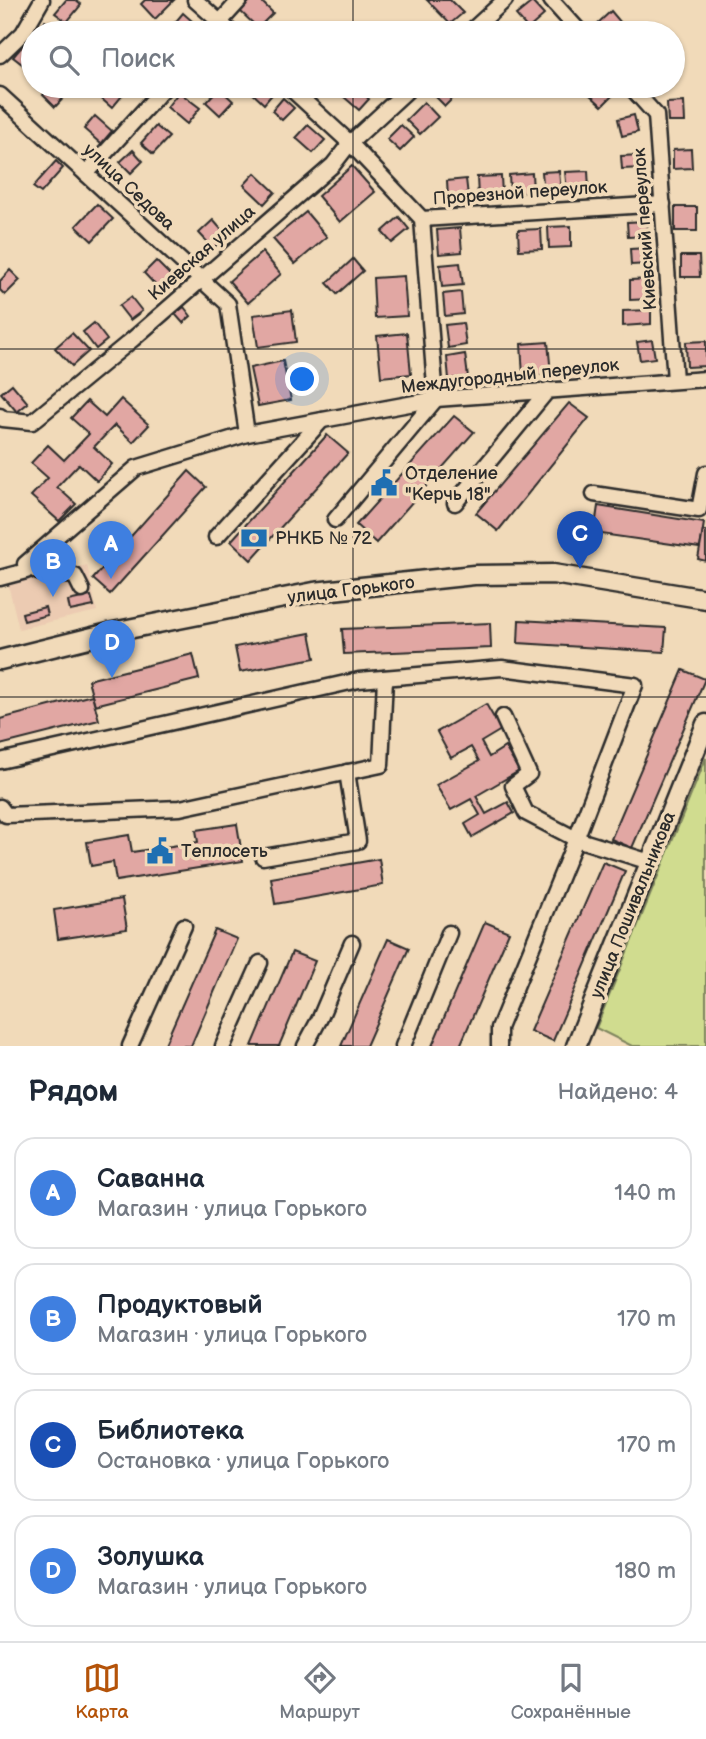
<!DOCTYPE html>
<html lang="ru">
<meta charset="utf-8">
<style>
body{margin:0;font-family:"Balsamiq Sans",sans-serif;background:#f2f2f3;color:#1f2937}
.you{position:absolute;left:303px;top:380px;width:24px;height:24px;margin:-18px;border:5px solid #fff;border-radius:50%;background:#1a73e8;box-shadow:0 0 0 10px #1a73e833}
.badge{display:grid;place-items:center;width:46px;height:46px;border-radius:50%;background:#b45309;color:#fff;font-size:23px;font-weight:700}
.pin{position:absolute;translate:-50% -58px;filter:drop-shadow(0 2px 4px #0008)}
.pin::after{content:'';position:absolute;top:37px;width:24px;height:21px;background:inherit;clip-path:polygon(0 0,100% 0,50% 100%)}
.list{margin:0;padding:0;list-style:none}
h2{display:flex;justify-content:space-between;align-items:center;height:91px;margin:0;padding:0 28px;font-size:30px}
h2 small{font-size:23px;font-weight:400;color:#747a83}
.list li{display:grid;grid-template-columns:46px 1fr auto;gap:21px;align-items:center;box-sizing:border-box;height:112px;margin:0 14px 14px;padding:0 14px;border:2px solid #e0e1e3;border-radius:21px}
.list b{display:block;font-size:26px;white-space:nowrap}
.list p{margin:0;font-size:23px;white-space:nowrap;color:#747a83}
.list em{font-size:23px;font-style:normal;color:#747a83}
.icon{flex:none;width:38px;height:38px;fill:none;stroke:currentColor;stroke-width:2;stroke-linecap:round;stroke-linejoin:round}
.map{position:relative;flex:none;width:706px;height:1046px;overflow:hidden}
.search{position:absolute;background:#fff;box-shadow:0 2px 5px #0004;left:21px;right:21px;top:21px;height:77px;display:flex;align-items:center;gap:18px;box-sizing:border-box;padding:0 24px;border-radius:38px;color:#747a83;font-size:26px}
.sheet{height:595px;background:#fff}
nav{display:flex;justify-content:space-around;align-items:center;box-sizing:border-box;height:98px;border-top:2px solid #e0e1e3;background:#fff;font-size:19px;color:#747a83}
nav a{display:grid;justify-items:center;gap:4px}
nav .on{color:#b45309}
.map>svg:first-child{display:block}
</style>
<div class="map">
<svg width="706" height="1046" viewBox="0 0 706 1046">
<rect width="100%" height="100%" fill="#f1dab9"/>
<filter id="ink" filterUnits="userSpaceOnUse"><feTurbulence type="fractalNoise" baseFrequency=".0143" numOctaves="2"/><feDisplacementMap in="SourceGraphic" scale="14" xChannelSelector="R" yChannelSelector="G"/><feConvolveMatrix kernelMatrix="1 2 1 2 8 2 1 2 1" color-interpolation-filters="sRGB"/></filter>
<g filter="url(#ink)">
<polygon fill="#eccbb2" points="87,565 97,611 19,629 8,584"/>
<polygon fill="#d0dc8f" stroke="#7e845d" stroke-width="2" points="706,758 706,1046 632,1046 596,1028"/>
<g fill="#e1a7a3" stroke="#2b2b2b" stroke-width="2">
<polygon points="66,0 75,0 81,5 67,22 55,13"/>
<polygon points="145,0 174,0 155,19 141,4"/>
<polygon points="251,0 260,0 273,13 258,28 240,11"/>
<polygon points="427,0 450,0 463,13 450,24"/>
<polygon points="532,2 544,15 528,29 516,15"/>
<polygon points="611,11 622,24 611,33 606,33 597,24"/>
<polygon points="183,13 201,29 197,33 182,33 172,26"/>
<polygon points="45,21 60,33 35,32"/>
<polygon points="24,44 33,52 33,68 31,71 13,57"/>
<polygon points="52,86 66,86 71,90 55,107 43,95"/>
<polygon points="103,86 109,86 122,96 112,108 96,94"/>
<polygon points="254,86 269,86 275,91 264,104 250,91"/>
<polygon points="354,86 369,99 359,110 344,97"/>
<polygon points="441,86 449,86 457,94 445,106 433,94"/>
<polygon points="597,86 616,86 619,89 602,106 589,94"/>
<polygon points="219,88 233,101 220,115 206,102"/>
<polygon points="179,92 200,108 187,124 167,107"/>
<polygon points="283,98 294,108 282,120 272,111"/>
<polygon points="424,102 438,117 420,134 406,120"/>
<polygon points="684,102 685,122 668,122 667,103"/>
<polygon points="634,115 638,132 622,136 618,119"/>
<polygon points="95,116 112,131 101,144 84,129"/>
<polygon points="308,125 325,140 313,153 296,138"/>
<polygon points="401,125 414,137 400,151 387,139"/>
<polygon points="156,126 169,137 153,154 141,143"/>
<polygon points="691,149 692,168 673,169 673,150"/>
<polygon points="133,150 143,161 131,173 120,162"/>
<polygon points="641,155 642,168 622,169 621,156"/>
<polygon points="56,161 63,168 41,193 33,187"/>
<polygon points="352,166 375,192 340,222 318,196"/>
<polygon points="559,171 561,192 544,193 542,172"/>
<polygon points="588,171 589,189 567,190 565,172"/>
<polygon points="255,173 275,192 264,204 244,185"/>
<polygon points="532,173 533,192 510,194 509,175"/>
<polygon points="501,176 502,195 478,196 477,177"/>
<polygon points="466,179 468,196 448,198 447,181"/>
<polygon points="97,204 113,219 92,241 76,226"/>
<rect x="675" y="207" width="22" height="24"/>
<polygon points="306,212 327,237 295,264 273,239"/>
<polygon points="399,217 409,229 392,243 382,232"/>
<polygon points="213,220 227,236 213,248 199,233"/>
<polygon points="647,221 648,236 628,237 627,222"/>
<polygon points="571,226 571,247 549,248 548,227"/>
<polygon points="460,228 462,252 439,254 437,230"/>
<polygon points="541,229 542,249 519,250 518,230"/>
<polygon points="648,248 649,264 631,265 630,249"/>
<polygon points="262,252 281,274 248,303 229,281"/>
<polygon points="681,256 699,256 700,277 681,277"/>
<polygon points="353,259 363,271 337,294 327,283"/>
<polygon points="156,261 173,278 160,290 144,273"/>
<polygon points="460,263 463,285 442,287 440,265"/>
<polygon points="10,270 20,280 5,295 0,290 0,281"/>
<polygon points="404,276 407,316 375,318 373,278"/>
<polygon points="651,279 651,299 630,300 630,280"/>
<polygon points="461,292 463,314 445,316 443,294"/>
<polygon points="131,297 142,311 130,320 119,306"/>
<polygon points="184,307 191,316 183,323 175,314"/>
<polygon points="292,310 296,342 258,347 253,315"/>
<polygon points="651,310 651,324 623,326 623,311"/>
<polygon points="94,323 107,340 96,349 83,332"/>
<polygon points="463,323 466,345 448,348 445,325"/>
<polygon points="72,333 89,351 72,366 55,348"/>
<polygon points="407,333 411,374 381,377 377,336"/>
<polygon points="652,340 655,358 640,360 637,342"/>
<polygon points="706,341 706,366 687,367 686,342"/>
<polygon points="548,342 551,374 523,376 521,344"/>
<polygon points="465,354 468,377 449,379 447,357"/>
<polygon points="283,361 291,400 258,406 250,368"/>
<polygon points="12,384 28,403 17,412 1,393"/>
<polygon points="121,399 149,425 133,442 115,425 94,447 112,464 97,481 79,464 57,487 76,504 59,521 31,496 48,478 31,463 48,445 64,460 89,434 71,418 87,401 105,417"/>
<polygon points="569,403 589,418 498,531 476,513"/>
<polygon points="454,416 474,432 376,543 356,525"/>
<polygon points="327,435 348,453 251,560 231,541"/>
<polygon points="189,471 206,487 110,594 93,579"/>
<polygon points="598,506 704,523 700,548 594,533"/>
<polygon points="703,531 706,531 706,561 698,559"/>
<polygon points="91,596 94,606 70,611 68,601"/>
<polygon points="45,607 47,615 24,621 22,613"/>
<polygon points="519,620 666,628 664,652 518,643"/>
<polygon points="490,623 491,648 344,654 342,629"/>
<polygon points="310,633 315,658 240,672 235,647"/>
<polygon points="193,654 199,679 95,705 88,680"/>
<polygon points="683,670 705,679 632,848 611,839"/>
<polygon points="92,695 99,720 0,745 0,719"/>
<polygon points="486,704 501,730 481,742 489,757 505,747 519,771 476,796 486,814 508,802 514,813 472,837 465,824 480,815 471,799 451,810 436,785 479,761 471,747 451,758 437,732"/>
<polygon points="237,824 243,861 116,881 113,862 91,866 87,842 129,835 132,852 198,842 196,830"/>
<polygon points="379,859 383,885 275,904 271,878"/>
<polygon points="603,862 625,871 553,1041 530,1031"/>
<polygon points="122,899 127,929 58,939 54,910"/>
<polygon points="485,922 509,932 460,1046 432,1046"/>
<polygon points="215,930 237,939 191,1046 164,1046"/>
<polygon points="388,939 409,948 366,1046 341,1046"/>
<polygon points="292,952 315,961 279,1046 252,1046"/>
</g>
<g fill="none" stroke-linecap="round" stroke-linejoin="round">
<g stroke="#2b2b2b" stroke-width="19">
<g id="minor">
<polyline points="195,0 232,33"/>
<polyline points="551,0 581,33"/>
<polyline points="210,33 240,0"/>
<polyline points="469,33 505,0"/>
<polyline points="0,55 23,33 42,0"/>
<polyline points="288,86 350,143 422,219 436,399 335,520"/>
<polyline points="630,86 656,115 675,380"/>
<polyline points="0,95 228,304 247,434"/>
<polyline points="86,174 166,86"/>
<polyline points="422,219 663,204"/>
<polyline points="0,416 3,419 32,422 133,339 333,165 350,143 412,86"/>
<polyline points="594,494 699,510 706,473"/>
<polyline points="455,503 548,390"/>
<polyline points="216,537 322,420"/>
<polyline points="0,578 26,571"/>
<polyline points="82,590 75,576 38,572 25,564 136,468 247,434 436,399 706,379"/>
<polyline points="0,761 359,680 502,668 635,685 576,839 526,813 513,786 529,774 503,717"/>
<polyline points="0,807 6,815 180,808 381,765 385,678"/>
<polyline points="263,857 358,841 347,772"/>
<polyline points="130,1046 184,926"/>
<polyline points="223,1046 260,963"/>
<polyline points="305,1046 320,1018 352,943"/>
<polyline points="403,1046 449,933"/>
<polyline points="499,1046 499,1028 576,839 650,862"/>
</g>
</g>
<g stroke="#2b2b2b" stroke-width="23">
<g id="major">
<polyline points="0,660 113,632 314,592 474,575 553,574 706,599"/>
<polyline points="576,1046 706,724"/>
</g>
</g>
<use href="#minor" stroke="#f1dab9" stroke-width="14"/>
<use href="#major" stroke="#f1dab9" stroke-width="18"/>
</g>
</g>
<path fill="none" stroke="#2b2b2b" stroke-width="2" stroke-opacity="0.55" d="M353,0V33M353,86V1046M0,349H706M0,697H706"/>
<defs>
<g id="civic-bare" transform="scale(2.1)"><path d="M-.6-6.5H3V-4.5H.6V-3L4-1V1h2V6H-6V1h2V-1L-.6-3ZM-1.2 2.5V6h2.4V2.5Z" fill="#1f6fb2" stroke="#f1dab9" stroke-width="2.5" paint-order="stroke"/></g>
<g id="bank-bare" transform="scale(2.1)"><path d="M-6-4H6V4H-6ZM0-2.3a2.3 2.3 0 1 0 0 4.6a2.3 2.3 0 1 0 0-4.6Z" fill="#1f6fb2" stroke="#f1dab9" stroke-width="2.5" paint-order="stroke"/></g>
</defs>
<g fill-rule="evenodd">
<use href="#civic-bare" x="384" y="483"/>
<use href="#bank-bare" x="254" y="538"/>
<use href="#civic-bare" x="160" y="851"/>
</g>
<g text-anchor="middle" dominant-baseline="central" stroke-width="7" stroke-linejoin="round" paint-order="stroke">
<g font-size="18" fill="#2b2b2b" stroke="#f1dab9">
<text transform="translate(129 187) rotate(43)">улица Седова</text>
<text transform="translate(520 193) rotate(-4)">Прорезной переулок</text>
<text transform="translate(645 229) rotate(-94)">Киевский переулок</text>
<text transform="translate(202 253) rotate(-41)">Киевская улица</text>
<text transform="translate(510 376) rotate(-6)">Междугородный переулок</text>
<text transform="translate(351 590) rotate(-7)">улица Горького</text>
<text transform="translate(633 905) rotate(-68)">улица Пошивальникова</text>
</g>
<g font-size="18" fill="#2b2b2b" stroke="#f1dab9" text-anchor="start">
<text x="405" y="473">Отделение<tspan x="405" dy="21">"Керчь 18"</tspan></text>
<text x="275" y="538">РНКБ № 72</text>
<text x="181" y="851">Теплосеть</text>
</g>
</g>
</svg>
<div class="you"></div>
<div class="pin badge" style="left:111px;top:579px;background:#3f7fe0">A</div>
<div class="pin badge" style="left:53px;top:597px;background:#3f7fe0">B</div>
<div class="pin badge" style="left:580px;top:569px;background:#1a4fb4">C</div>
<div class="pin badge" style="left:112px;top:678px;background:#3f7fe0">D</div>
<div class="search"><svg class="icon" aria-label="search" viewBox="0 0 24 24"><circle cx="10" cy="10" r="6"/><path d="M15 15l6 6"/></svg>Поиск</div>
</div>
<section class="sheet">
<h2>Рядом<small>Найдено: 4</small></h2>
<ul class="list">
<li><span class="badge" style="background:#3f7fe0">A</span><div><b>Саванна</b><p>Магазин · улица Горького</p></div><em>140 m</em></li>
<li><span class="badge" style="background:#3f7fe0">B</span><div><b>Продуктовый</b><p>Магазин · улица Горького</p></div><em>170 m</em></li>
<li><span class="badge" style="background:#1a4fb4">C</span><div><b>Библиотека</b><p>Остановка · улица Горького</p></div><em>170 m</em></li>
<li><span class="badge" style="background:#3f7fe0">D</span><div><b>Золушка</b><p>Магазин · улица Горького</p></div><em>180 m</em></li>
</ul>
</section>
<nav>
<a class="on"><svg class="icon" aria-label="map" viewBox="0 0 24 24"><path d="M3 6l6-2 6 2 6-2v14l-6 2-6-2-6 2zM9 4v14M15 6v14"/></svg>Карта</a>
<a><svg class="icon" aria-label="directions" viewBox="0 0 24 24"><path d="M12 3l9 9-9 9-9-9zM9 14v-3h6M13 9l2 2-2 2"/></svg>Маршрут</a>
<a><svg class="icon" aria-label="saved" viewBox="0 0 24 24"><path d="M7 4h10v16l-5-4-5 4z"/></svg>Сохранённые</a>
</nav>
